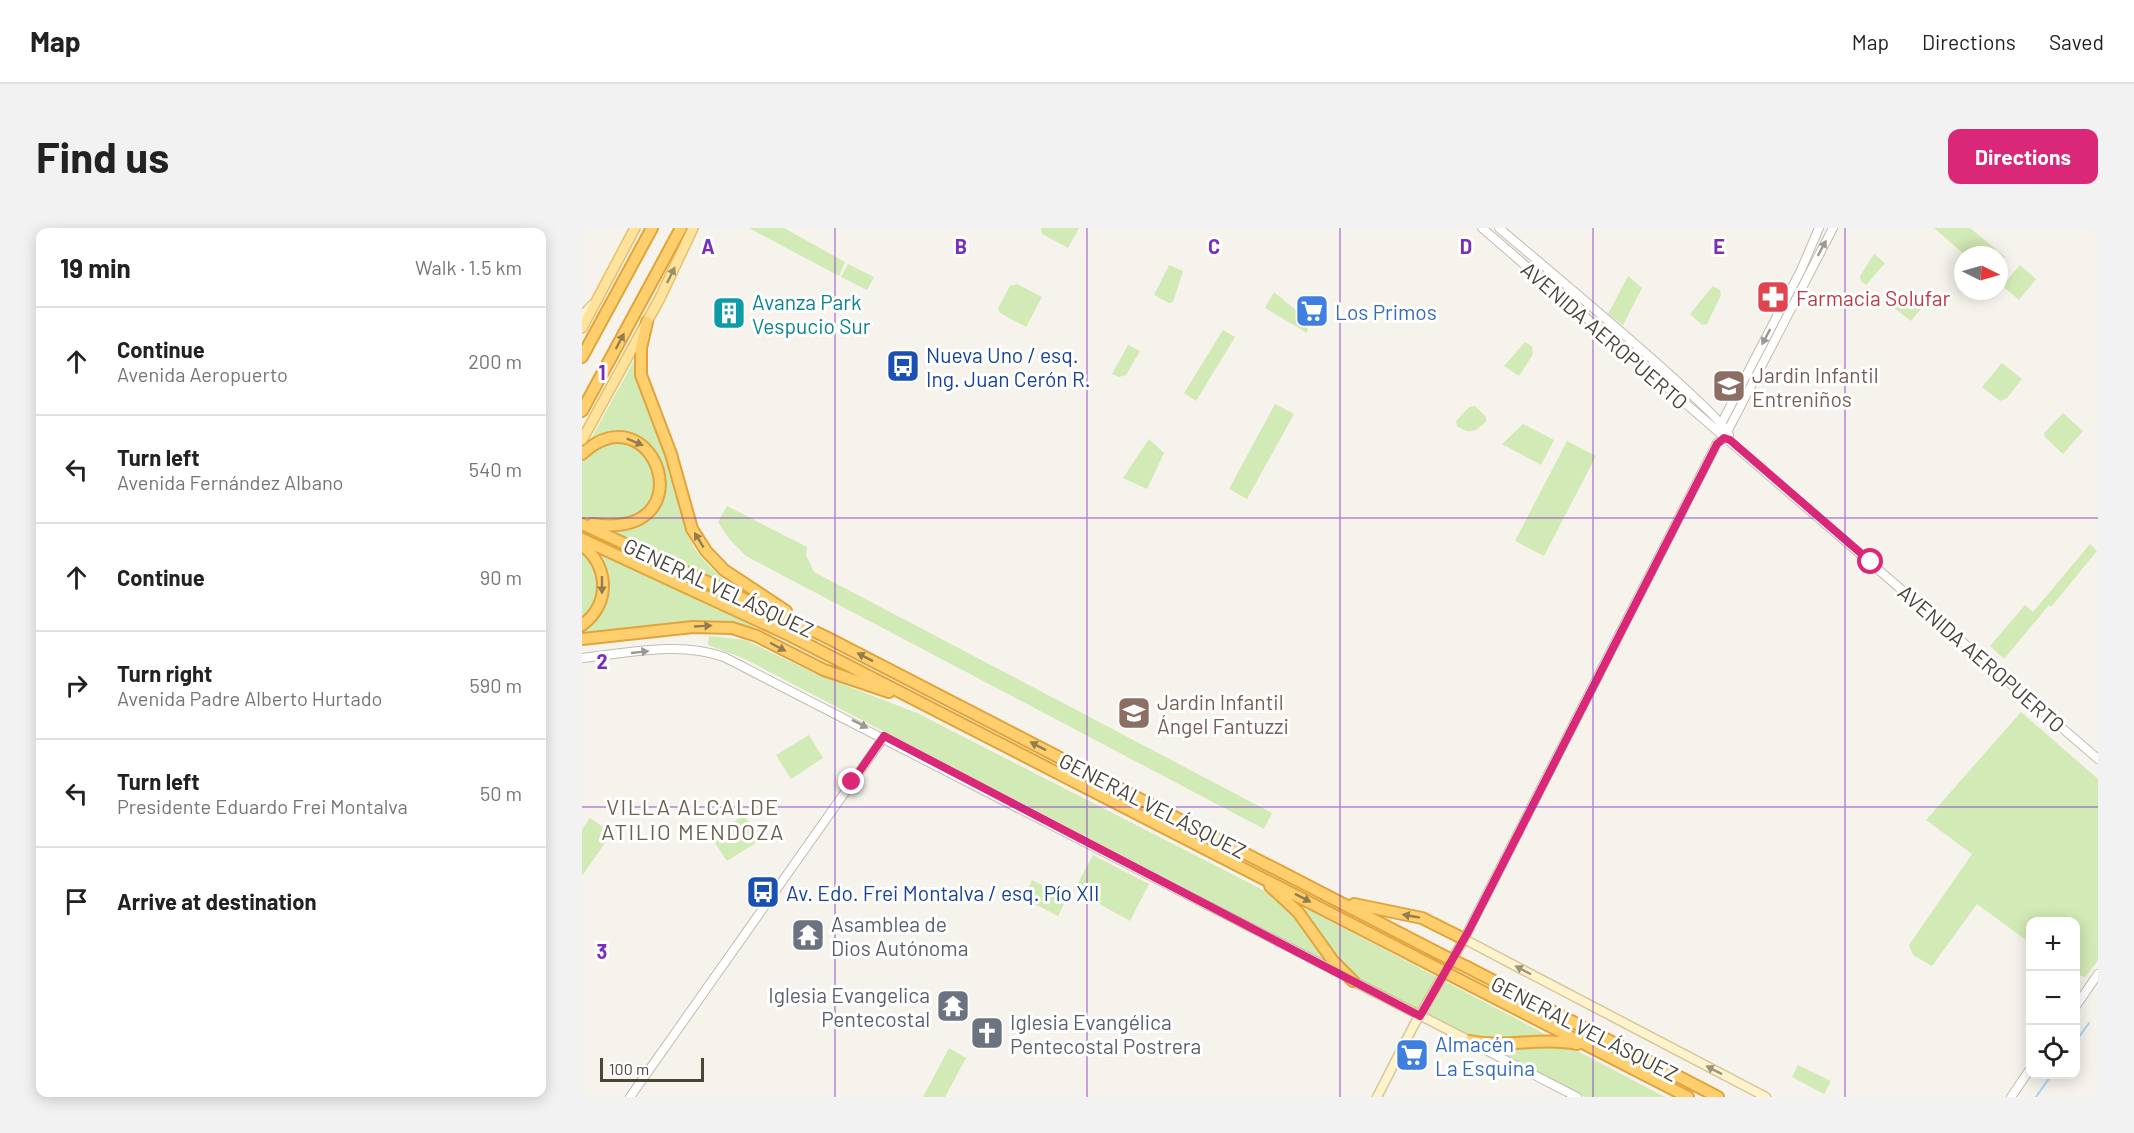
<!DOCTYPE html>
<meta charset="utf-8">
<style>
body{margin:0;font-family:Barlow,sans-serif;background:#f2f2f2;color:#222}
.controls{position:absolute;right:18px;bottom:18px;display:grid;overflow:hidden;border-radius:12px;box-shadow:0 3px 15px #0003}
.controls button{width:54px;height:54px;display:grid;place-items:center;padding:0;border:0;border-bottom:2px solid #e0e0e0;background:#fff;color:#222;font:30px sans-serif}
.compass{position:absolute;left:1372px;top:18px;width:54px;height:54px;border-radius:50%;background:#fff;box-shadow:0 3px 15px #0003;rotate:95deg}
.scale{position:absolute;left:18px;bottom:15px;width:104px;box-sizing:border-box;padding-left:6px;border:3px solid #4b4439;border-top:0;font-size:16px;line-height:21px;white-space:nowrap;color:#4b4439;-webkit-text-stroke:4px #fff;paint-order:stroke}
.stop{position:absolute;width:18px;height:18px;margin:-14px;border:4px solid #db2777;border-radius:50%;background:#fff}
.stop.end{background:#db2777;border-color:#fff;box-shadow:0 2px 6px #0008}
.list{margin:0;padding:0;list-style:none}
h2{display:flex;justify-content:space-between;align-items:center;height:78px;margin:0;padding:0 24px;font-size:26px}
h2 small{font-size:20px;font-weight:400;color:#767676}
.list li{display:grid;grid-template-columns:39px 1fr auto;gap:18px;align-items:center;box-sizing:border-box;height:108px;padding:0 24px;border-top:2px solid #e0e0e0}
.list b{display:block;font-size:22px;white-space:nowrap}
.list p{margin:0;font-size:20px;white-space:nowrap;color:#767676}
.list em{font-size:20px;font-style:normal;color:#767676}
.icon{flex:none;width:33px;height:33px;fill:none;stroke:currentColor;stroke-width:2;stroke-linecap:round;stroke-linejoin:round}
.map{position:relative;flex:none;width:1516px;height:869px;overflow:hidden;border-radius:12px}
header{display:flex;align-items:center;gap:36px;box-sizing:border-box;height:84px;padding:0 30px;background:#fff;border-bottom:2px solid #e0e0e0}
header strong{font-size:28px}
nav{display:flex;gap:33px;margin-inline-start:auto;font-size:21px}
.intro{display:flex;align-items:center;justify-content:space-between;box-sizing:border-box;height:144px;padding:0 36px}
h1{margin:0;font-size:42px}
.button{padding:15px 27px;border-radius:12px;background:#db2777;color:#fff;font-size:21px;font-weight:700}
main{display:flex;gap:36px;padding:0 36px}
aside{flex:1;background:#fff;border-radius:12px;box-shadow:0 3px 15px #0003}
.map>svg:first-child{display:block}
</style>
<header>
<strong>Map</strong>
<nav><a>Map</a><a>Directions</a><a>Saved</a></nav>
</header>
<div class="intro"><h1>Find us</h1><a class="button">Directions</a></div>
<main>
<aside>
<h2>19 min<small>Walk · 1.5 km</small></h2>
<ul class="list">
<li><svg class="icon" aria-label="ahead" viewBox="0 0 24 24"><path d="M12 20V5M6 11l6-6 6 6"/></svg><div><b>Continue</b><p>Avenida Aeropuerto</p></div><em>200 m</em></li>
<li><svg class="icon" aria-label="left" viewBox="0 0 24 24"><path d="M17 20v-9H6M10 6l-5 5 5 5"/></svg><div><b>Turn left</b><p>Avenida Fernández Albano</p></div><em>540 m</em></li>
<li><svg class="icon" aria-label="ahead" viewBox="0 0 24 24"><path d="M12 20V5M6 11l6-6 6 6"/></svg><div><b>Continue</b></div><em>90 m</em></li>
<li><svg class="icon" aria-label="right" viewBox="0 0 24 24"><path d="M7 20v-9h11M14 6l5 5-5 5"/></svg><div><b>Turn right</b><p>Avenida Padre Alberto Hurtado</p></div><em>590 m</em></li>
<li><svg class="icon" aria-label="left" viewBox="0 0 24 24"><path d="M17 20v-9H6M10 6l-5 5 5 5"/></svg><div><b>Turn left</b><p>Presidente Eduardo Frei Montalva</p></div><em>50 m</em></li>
<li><svg class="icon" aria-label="arrive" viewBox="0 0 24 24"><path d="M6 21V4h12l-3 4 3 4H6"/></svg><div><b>Arrive at destination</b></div></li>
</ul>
</aside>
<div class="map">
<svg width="1516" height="869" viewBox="0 0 1516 869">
<rect width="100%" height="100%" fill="#f6f3ec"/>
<g fill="#d2eab5">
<polygon points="167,0 202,0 263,34 257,48"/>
<polygon points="459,0 497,0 486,20 460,6"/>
<polygon points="1352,0 1388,0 1423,29 1417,35 1417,27 1383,27"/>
<polygon points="1292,26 1303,35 1284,57 1279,53 1278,48"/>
<polygon points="266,36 292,49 285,62 259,49"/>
<polygon points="587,37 601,43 591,74 587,75 572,67"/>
<polygon points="1438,37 1454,51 1437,72 1417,55 1421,49 1425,52"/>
<polygon points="1046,48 1060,60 1041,97 1026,86"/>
<polygon points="435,56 460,69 444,99 418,85 416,80 428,58"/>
<polygon points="1131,58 1138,62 1139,67 1125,96 1120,97 1108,86"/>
<polygon points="1328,60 1345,73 1329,93 1312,80"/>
<polygon points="692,64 727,93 725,105 683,80"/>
<polygon points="641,102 653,109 614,173 602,165"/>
<polygon points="943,114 950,118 951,126 937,148 922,138"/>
<polygon points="546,117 558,123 544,147 537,149 530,146"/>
<path d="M54,129C62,170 78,207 90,247C98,274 99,304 118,328C136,350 159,363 183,378L170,402L128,393L0,408V227Z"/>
<polygon points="1420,135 1440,151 1425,170 1418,173 1400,159"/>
<polygon points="693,176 712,186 665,271 647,261"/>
<path d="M893,178L904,189V194C892,204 889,207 875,198L874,193L887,179Z"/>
<polygon points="1481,185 1501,203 1481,226 1463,209 1462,205"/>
<polygon points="941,196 972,212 959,237 920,216"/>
<polygon points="567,211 582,225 565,261 541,250"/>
<polygon points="985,213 1014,228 962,328 933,313"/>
<polygon points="145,278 225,319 224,327 232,344 690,585 682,601 164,328 147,311 136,294"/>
<polygon points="1508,316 1515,323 1469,379 1467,377 1422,431 1408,418 1443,377 1451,384"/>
<polygon points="127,408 163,412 232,445 335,485 697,670 729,683 1083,869 1003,869 161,430 126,417"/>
<polygon points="1439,484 1516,551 1516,732 1504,749 1494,747 1494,694 1448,694 1448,715 1395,676 1350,738 1331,727 1327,717 1390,626 1344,592"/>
<polygon points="227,507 241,530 209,551 194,527"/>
<polygon points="162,587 178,612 145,633 129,609"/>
<polygon points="8,590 30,605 0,648 0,601"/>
<polygon points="511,627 567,656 548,693 492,662"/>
<polygon points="450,652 485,670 476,688 441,670"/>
<polygon points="367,820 384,830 363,869 341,869"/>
<polygon points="1216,837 1249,853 1242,866 1210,849"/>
</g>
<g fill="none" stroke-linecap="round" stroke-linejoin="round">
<g stroke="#a9d4f2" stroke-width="2">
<polyline points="1494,813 1507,795"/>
<polyline points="1454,869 1470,846"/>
</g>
<g stroke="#c2bbae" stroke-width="10">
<g id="tertiary">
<polyline points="900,0 1516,531"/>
<path d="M917,0C947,26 1142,187 1147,207"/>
<polyline points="1137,200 1219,42 1237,0"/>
<path d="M0,430C47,425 97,413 142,429L763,748"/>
<polyline points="882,711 1135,215 1142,210 1251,0"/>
<polyline points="1494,778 1516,746"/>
<polyline points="892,816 995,869"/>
<polyline points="48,869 302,509"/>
<polyline points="1429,869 1448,841"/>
</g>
</g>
<g stroke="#d6c79b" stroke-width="11">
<g id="secondary">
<polyline points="0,88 10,77"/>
<polyline points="771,753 888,813"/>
<polyline points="795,869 832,797 882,711 1184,869"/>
</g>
</g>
<g stroke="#e6c16a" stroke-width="12">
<g id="primary">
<polyline points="0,100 53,0"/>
<polyline points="0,212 78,70 111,0"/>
</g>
</g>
<g stroke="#e0a43c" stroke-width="14">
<g id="motorway">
<polyline points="65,94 59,120 59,147 89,226 110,301 124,323 142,342 204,383"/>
<polyline points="0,129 70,0"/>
<polyline points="0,183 99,0"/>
<path d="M0,226C72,159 127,313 10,296"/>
<polyline points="0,296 242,408 858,726"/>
<polyline points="0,311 207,407 851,738"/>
<path d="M0,317C27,338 29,376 0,397"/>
<polyline points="0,411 111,399 150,400 175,408 242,442 307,464"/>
<polyline points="688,658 716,684 751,733 771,753"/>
<polyline points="772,676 840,690 882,711"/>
<polyline points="885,739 1136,869"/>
<polyline points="878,752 1106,869"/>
<path d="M888,813C923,820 959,809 995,816"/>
</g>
</g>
<use href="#tertiary" stroke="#fff" stroke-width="8"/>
<use href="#secondary" stroke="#fff3cd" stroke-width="8"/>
<use href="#primary" stroke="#ffe39c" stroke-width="9"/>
<use href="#motorway" stroke="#ffcf6e" stroke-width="10"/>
<g stroke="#e0a43c" stroke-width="14" stroke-linecap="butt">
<g id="motorway-bridge">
<polyline points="858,726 885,739"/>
<polyline points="851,738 878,752"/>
</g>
</g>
<use href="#motorway-bridge" stroke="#ffcf6e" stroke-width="10"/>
</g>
<defs><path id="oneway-solid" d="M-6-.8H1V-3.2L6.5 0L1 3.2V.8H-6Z" transform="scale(1.5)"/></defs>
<g fill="#9c9892">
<use href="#oneway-solid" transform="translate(1240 20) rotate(-62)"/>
<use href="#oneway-solid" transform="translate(1184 109) rotate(118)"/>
<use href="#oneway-solid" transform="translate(58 424) rotate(-6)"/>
<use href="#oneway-solid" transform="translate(278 496) rotate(27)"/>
</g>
<use fill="#9c8c66" href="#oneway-solid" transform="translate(89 47) rotate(-64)"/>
<g fill="#937c4e">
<use href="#oneway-solid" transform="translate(38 113) rotate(-62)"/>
<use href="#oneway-solid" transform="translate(53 214) rotate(23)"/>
<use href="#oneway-solid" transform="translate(117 312) rotate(-121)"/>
<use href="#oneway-solid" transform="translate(20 357) rotate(90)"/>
<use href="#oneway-solid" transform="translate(121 398) rotate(-3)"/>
<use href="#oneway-solid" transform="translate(196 419) rotate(28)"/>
<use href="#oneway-solid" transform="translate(283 429) rotate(-153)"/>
<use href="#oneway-solid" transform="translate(456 518) rotate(-153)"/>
<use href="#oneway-solid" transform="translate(721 670) rotate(27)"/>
<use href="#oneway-solid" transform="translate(829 688) rotate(-170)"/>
</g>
<g fill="#9c937c">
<use href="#oneway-solid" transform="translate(941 742) rotate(-152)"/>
<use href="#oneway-solid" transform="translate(1132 842) rotate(-153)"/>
</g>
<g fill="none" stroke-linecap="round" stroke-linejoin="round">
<polyline stroke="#db2777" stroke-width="8" points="270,554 302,508 838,788 886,704 1135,216 1142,210 1148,212 1289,334"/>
</g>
<path fill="none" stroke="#7b2cbf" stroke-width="1.5" stroke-opacity="0.55" d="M253,0V869M505,0V869M758,0V869M1011,0V869M1263,0V869M0,290H1516M0,579H1516"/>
<defs>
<g id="pharmacy-square" transform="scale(1.725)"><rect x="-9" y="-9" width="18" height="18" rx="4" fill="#e0444e" stroke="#fff"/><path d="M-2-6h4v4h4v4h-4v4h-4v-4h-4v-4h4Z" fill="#fff"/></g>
<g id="supermarket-square" transform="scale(1.725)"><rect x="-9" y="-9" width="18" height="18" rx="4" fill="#3f7fe0" stroke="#fff"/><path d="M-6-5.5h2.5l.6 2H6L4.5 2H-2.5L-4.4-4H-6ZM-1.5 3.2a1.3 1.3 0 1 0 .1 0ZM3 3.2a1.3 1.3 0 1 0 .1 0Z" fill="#fff"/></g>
<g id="building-square" transform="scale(1.725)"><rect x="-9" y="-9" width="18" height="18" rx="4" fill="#0f9aa8" stroke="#fff"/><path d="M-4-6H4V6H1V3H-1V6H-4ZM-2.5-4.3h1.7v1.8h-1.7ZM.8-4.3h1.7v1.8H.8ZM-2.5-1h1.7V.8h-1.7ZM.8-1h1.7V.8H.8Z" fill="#fff"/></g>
<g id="bus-square" transform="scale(1.725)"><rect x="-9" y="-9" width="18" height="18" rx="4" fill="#1a4fb4" stroke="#fff"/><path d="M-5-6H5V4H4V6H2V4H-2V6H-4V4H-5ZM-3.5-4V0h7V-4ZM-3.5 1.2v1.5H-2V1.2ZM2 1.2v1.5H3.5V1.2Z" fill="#fff"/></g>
<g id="school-square" transform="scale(1.725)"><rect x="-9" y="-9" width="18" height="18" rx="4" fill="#8d6e63" stroke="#fff"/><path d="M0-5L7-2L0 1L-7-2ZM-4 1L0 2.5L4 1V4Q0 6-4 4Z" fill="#fff"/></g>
<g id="temple-square" transform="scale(1.725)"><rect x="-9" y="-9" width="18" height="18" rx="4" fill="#6b7280" stroke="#fff"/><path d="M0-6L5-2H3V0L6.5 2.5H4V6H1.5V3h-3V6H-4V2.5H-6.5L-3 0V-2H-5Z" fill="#fff"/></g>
<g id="church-square" transform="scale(1.725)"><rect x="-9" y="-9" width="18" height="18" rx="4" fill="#6b7280" stroke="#fff"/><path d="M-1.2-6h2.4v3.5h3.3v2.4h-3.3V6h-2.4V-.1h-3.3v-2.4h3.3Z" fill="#fff"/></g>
</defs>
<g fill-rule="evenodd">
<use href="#pharmacy-square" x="1191" y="69"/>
<use href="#supermarket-square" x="730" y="83"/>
<use href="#building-square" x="147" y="85"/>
<use href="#bus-square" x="321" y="138"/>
<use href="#school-square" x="1147" y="158"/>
<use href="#school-square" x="552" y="485"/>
<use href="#bus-square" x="181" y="664"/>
<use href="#temple-square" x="226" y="707"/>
<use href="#temple-square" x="371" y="778"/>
<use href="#church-square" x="405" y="805"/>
<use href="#supermarket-square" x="830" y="827"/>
</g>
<g text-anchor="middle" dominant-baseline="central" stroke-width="6" stroke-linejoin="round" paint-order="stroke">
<g font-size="21" fill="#be3a42" stroke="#fff" text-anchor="start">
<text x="1214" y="69">Farmacia Solufar</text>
</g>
<g font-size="21" fill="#0d838f" stroke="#fff" text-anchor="start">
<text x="170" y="73">Avanza Park<tspan x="170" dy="24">Vespucio Sur</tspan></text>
</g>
<g font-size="21" fill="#366cbe" stroke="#fff" text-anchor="start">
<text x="753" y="83">Los Primos</text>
<text x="853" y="815">Almacén<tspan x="853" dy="24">La Esquina</tspan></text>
</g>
<g font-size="21" fill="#4b4439" stroke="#fff">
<text transform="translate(1023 107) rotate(41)">AVENIDA AEROPUERTO</text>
<text transform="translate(137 359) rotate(25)">GENERAL VELÁSQUEZ</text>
<text transform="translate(1400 430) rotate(41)">AVENIDA AEROPUERTO</text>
<text transform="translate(571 577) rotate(27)">GENERAL VELÁSQUEZ</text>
<text transform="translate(1003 800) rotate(27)">GENERAL VELÁSQUEZ</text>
</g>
<g font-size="21" fill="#164399" stroke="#fff" text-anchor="start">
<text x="344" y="126">Nueva Uno / esq.<tspan x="344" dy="24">Ing. Juan Cerón R.</tspan></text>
<text x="204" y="664">Av. Edo. Frei Montalva / esq. Pío XII</text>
</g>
<g font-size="21" fill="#785e54" stroke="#fff" text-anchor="start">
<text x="1170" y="146">Jardin Infantil<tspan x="1170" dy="24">Entreniños</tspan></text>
<text x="575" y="473">Jardin Infantil<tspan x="575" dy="24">Ángel Fantuzzi</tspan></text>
</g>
<g font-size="21" fill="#5b616d" stroke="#fff" text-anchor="start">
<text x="249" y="695">Asamblea de<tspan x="249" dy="24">Dios Autónoma</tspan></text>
<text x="348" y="766" text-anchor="end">Iglesia Evangelica<tspan x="348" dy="24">Pentecostal</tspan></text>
<text x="428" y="793">Iglesia Evangélica<tspan x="428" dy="24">Pentecostal Postrera</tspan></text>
</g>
<g font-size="22" letter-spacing="1.5" fill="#6e6250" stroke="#fff">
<text x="111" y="578">VILLA ALCALDE<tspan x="111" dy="25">ATILIO MENDOZA</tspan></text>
</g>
</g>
<g font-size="20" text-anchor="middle" font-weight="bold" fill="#7b2cbf" stroke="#fff" stroke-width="6" stroke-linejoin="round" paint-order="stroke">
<text x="126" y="26">A</text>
<text x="379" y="26">B</text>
<text x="632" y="26">C</text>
<text x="884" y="26">D</text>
<text x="1137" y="26">E</text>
<text x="20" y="152">1</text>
<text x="20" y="441">2</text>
<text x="20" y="731">3</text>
</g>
</svg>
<div class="controls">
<button>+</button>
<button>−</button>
<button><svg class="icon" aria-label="locate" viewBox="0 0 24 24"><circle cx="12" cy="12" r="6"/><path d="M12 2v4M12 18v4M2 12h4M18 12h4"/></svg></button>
</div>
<svg class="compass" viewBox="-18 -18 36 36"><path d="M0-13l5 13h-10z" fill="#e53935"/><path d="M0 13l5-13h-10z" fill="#767676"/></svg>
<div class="scale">100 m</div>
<div class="stop" style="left:1289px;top:334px"></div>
<div class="stop end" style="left:270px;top:554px"></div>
</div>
</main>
